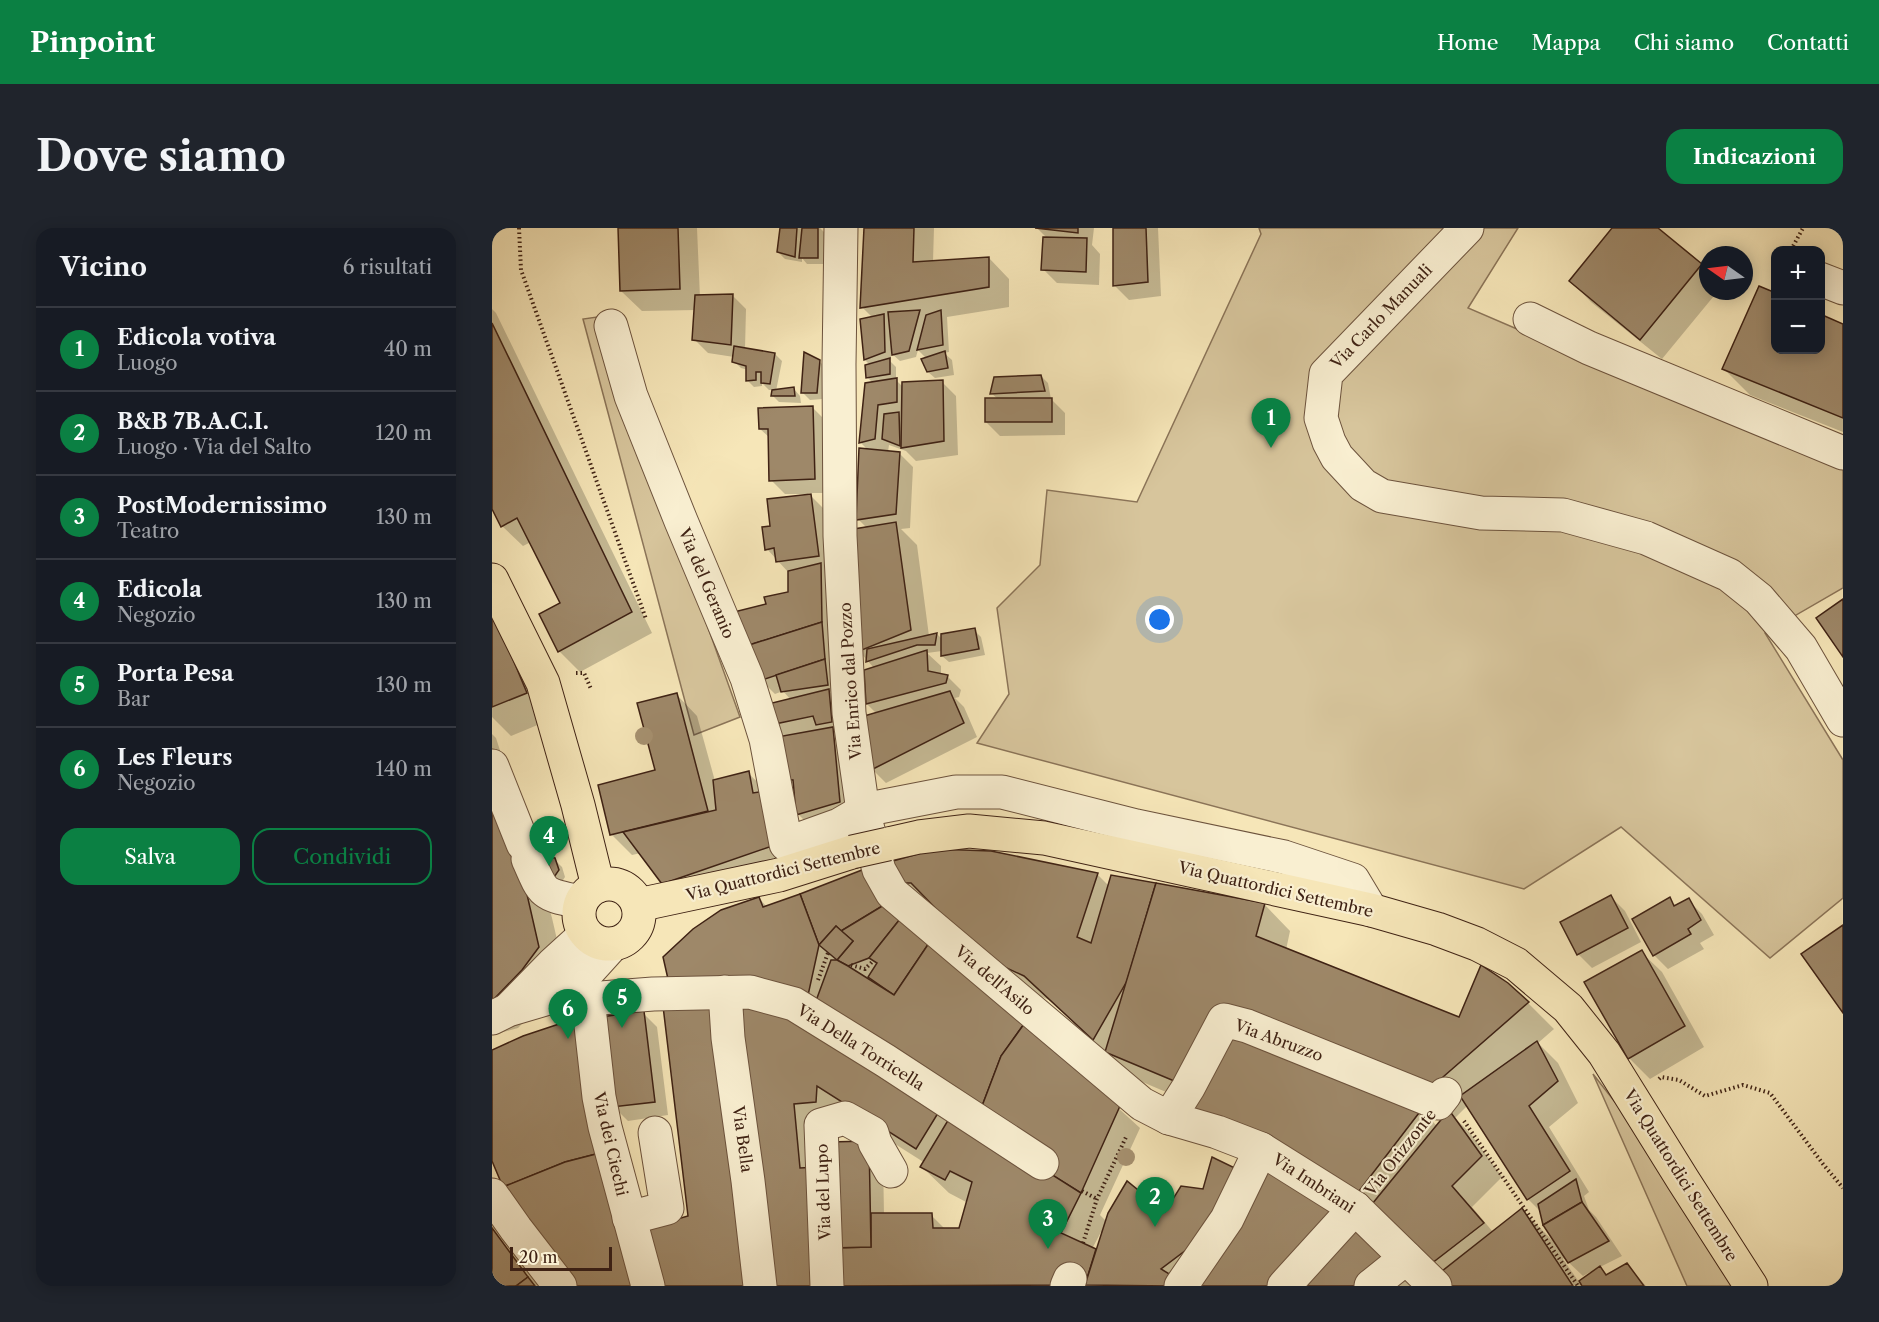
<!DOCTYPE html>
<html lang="it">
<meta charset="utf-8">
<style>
body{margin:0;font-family:"Libre Caslon Text",serif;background:#20242c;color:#f1f3f6}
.controls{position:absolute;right:18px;top:18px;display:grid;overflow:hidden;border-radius:12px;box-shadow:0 3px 15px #0003}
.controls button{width:54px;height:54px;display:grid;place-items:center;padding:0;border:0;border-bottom:2px solid #363941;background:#171b24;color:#f1f3f6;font:30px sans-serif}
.compass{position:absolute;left:1207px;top:18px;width:54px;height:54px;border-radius:50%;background:#171b24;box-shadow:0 3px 15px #0003;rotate:284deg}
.scale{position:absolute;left:18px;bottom:15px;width:102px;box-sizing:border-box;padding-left:6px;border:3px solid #3f2214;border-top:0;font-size:16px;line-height:21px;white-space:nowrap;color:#3f2214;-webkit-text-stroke:4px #f9efd1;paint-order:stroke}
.you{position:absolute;left:668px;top:392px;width:21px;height:21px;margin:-15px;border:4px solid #fff;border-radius:50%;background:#1a73e8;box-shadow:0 0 0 9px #1a73e833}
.badge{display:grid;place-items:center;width:39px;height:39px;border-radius:50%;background:#0b8043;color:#fff;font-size:20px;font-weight:700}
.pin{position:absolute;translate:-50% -50px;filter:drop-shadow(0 2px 3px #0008)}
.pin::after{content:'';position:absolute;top:32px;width:21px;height:18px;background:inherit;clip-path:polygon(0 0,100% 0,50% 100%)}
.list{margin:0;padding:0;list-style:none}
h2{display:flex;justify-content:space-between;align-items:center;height:78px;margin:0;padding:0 24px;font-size:26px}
h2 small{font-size:20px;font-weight:400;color:#9ea1a6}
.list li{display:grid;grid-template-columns:39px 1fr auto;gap:18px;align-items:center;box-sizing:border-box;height:84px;padding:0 24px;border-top:2px solid #363941}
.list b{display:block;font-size:22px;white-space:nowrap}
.list p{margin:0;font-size:20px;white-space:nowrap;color:#9ea1a6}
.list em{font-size:20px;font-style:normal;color:#9ea1a6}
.actions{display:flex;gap:12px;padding:18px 24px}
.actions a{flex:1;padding:14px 0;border:2px solid #0b8043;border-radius:18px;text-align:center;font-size:21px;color:#0b8043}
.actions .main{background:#0b8043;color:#fff}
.map{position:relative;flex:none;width:1351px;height:1058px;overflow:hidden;border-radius:18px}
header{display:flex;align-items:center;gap:36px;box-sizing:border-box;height:84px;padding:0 30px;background:#0b8043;color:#fff}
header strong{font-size:28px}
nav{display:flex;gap:33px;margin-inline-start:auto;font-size:21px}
.intro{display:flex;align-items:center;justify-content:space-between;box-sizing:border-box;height:144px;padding:0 36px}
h1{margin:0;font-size:42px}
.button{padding:15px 27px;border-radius:18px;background:#0b8043;color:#fff;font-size:21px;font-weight:700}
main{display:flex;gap:36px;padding:0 36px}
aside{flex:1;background:#171b24;border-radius:18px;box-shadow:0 3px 15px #0003}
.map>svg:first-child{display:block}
</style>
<header>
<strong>Pinpoint</strong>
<nav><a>Home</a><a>Mappa</a><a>Chi siamo</a><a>Contatti</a></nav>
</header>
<div class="intro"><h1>Dove siamo</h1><a class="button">Indicazioni</a></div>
<main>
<aside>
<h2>Vicino<small>6 risultati</small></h2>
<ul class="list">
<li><span class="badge">1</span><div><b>Edicola votiva</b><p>Luogo</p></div><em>40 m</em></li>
<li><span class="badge">2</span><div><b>B&amp;B 7B.A.C.I.</b><p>Luogo · Via del Salto</p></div><em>120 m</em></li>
<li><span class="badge">3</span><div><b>PostModernissimo</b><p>Teatro</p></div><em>130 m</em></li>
<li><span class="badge">4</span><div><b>Edicola</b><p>Negozio</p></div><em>130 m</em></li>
<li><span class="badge">5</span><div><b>Porta Pesa</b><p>Bar</p></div><em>130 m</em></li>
<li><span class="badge">6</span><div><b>Les Fleurs</b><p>Negozio</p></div><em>140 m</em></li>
</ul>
<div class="actions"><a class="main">Salva</a><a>Condividi</a></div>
</aside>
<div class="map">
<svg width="1351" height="1058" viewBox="0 0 1351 1058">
<rect width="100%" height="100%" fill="#f6e6b8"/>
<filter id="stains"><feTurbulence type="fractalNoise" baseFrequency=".00333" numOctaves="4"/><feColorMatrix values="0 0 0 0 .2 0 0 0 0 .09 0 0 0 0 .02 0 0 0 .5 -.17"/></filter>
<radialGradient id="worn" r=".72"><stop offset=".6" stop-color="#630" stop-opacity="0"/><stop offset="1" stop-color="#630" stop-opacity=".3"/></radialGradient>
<g fill="#d7c59c" stroke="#8b7458" stroke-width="1.5">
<polygon points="767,0 1026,0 976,80 1351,241 1351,360 1273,405 1351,532 1351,670 1278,730 1129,599 1032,661 485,515 517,466 505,380 548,337 555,262 645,274 769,6"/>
<polygon points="105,89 248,489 202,507 91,91"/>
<polygon points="1101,846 1141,897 1249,1058 1195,1058"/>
</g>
<g fill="#0003" fill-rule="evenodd">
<polygon points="127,0 205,0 208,69 240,67 254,81 253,121 283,126 290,133 284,163 302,161 308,168 309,175 287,174 281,168 281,162 277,162 270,155 270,158 262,159 256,153 256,142 249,140 242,133 242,129 216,125 202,111 204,82 150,83 129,63"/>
<polygon points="289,0 328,0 332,4 332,36 315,36 310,30 310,34 293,31 286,24"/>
<polygon points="373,0 442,0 441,34 497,30 517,51 517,79 455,89 457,124 452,125 460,132 462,147 443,150 436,144 435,131 426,122 424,129 408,133 399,125 399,131 397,132 404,139 404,152 411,159 450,154 464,168 466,227 424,233 414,223 397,217 396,224 407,225 421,239 418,300 409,301 425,317 437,408 445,406 451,412 482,402 489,409 493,427 457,434 450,428 450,423 435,425 449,438 449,447 455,448 469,462 467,469 463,470 472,479 485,509 394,555 380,541 385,486 375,476 373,443 382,440 367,423 375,300 366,291 376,222 369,215 374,156 381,155 375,149 378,137 373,132 370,92 381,90 370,79"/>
<polygon points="545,0 602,0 600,17 608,26 607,57 565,55 551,41 555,10"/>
<polygon points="623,0 666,0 669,68 637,72 623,58"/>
<polygon points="1122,0 1164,0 1216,44 1216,63 1226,63 1170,131 1099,74 1079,53"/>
<polygon points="0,81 4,85 160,405 88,444 67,423 70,376 39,314 31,318 10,298 0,278"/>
<polygon points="1328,87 1351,98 1351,204 1258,167 1232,141 1284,122 1328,122"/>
<polygon points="327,133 334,140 331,171 318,172 311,165"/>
<polygon points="549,148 556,155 559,171 573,185 573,207 508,208 494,194 506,171 500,166"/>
<polygon points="321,180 335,194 336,265 316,265 332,281 342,463 338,464 351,477 361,587 320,600 306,586 302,565 288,551 293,509 280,496 299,472 291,463 283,466 269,452 276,377 297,365 297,345 275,321 280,299 314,268 313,266 293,266 279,252 278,210 268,201"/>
<polygon points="0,360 60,491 19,508 0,489"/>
<polygon points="185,467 205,488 223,553 256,545 277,565 303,638 192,676 149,625 140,627 120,607 165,543"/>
<polygon points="0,506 4,510 38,616 51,630 63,632 70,639 73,649 67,658 68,652 49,649 60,690 73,746 57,768 26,800 0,807"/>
<path d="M370,644L648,900L608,987L614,993L673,986L712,962L721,931L925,1058H85L0,929V823L146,1004L198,989L247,795L255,775L267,670L275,679ZM378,749L386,757L373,751ZM351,883L433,935L430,939L457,965L476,975L468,1002H454L439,987H392L391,929L332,948L328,902ZM609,1004H611L605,1023L600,1021Z"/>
<path d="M605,646L617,658L772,676L798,703L794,722L967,791L1036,775L1062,801L1046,815L1066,835L1086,875L1057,899L1097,964L1092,968L1097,982L1104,989L1130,1028L1108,1039L1116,1048L1135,1037L1154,1058H956L726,903L699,877L700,875L641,850L561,774L520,755L437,681L410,654ZM975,878L1036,971L1049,984L1063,1013L1062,1014L1030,982L1001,1004L980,979L1010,949L978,905L963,890ZM929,882L954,889L946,899ZM1072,1030L1091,1048L1098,1044L1099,1046L1087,1054L1071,1031Z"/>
<polygon points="1119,669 1133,683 1149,714 1100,740 1086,726"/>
<polygon points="1177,671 1185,679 1196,672 1210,686 1222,707 1208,715 1212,721 1176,741 1162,727 1142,692"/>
<polygon points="1149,724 1170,744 1212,819 1158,851 1137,830"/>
<polygon points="151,785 165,799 176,887 136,893 122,879"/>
<polygon points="0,993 48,1058 0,1058"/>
</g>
<g fill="#9e8869" stroke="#3f2214" stroke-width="1.5">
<polygon points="126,0 186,0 188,61 128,63"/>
<polygon points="288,0 305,0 303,29 285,24"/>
<polygon points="310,0 326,0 326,30 307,30"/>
<polygon points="372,0 422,0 421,34 497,29 497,59 368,80"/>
<polygon points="543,0 586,0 586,5"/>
<polygon points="621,0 654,0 656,54 621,58"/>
<polygon points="1120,0 1166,0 1210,36 1148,112 1077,53"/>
<polygon points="551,9 595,10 594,44 549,42"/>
<polygon points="1267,58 1284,65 1284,122 1328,122 1328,86 1351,96 1351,190 1230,141"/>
<polygon points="241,66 239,117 200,112 203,67"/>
<polygon points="428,82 417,123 400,127 396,84"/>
<polygon points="449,82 451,117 425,122 434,87"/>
<polygon points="392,86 393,124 372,132 368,91"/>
<polygon points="0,95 140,384 66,424 47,386 68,375 25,290 9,299 0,281"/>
<polygon points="242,118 283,125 278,156 269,155 269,144 264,144 264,152 254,153 254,138 240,134"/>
<polygon points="453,123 456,140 435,144 429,131"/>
<polygon points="312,124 328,132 325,165 309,165"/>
<polygon points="398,130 398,146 374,150 373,137"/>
<polygon points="549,147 553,163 498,166 502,149"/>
<polygon points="405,150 405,174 386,177 383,211 367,215 373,155"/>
<polygon points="451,152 452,213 409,220 410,154"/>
<polygon points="302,159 303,168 279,168 280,162"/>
<rect x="493" y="170" width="67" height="24"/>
<polygon points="321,178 323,251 277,253 276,201 267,201 266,180"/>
<polygon points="407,184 408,218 390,211 392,186"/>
<polygon points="367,220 408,224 404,286 364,292"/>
<polygon points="319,266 327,328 284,334 282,320 273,322 270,299 278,298 275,271"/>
<polygon points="404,294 419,402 365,424 362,301"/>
<polygon points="329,335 330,394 254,418 238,385 274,376 272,369 296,364 296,343"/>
<polygon points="1351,371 1351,429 1324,390"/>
<polygon points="0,381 35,465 0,479"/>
<polygon points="330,394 333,431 267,453 254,418"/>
<polygon points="483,400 487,421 449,428 449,406"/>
<polygon points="445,405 443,417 425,417 374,434 375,421"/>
<polygon points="435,422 436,443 456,447 454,455 374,476 372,442"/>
<polygon points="333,431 336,457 289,464 284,447"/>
<polygon points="337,461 340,494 324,497 321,488 278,497 276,476"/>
<polygon points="458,463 472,495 379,542 372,488"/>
<polygon points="185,465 216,583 118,607 106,557 163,542 145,475"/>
<polygon points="341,499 348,574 304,587 301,552 287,551 285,509"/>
<polygon points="257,543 261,565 273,563 283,617 170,656 131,604 224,582 221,552"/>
<polygon points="0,548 34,662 47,719 30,742 0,773"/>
<polygon points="443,621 499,623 606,645 585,709 599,715 619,647 664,655 635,753 601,812 532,748 491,729 419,655 409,655 401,633"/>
<polygon points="50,628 63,630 67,642 60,652"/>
<polygon points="370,642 392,677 349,703 344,698 327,717 308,666"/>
<polygon points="664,655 773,675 764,708 967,789 989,737 1016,755 1037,774 951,849 935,866 723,779 687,855 613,824"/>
<polygon points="308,666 327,717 315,772 176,751 171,729 201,701 229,682 267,669 271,679"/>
<polygon points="1119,667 1136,700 1085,727 1068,694"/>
<polygon points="1178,669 1182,678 1197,670 1209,692 1196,701 1199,706 1161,728 1140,691"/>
<polygon points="392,677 408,691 377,730 356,738 345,732 361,713 349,703"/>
<polygon points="408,691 437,715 402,767 376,749 385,735 377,730"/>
<polygon points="1351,697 1351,785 1309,726"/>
<polygon points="344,698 361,713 345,732 327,717"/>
<polygon points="437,715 532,796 509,828 487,886 321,781 339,732 345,732 356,738 402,767"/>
<polygon points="1150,722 1193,798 1136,831 1092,754"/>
<polygon points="256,769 451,877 424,921 325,858 324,874 302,876 308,940 325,939 329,1058 275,1058 242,803"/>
<polygon points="229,775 262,1058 161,1058 147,1002 196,988 171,778"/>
<polygon points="152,783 163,874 120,879 109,789"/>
<polygon points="82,791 108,925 73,934 11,959 0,933 0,822 31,808"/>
<polygon points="532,796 628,878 589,965 547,939 487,886 509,828"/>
<polygon points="741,803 930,881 861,971 697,877"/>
<polygon points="1045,813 1066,853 1037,878 1078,943 1035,972 968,868"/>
<polygon points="957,882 990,928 960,958 992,995 935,1039 876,981"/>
<polygon points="461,884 589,965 569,1005 604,1021 593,1057 342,1058 339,1020 379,1019 379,985 440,985 441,1000 467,1000 480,954 458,943 453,952 428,939"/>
<polygon points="377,913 379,1019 339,1020 337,914"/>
<polygon points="108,925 149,1058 83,1058 11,959 73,934"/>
<polygon points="720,929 749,943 706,1013 669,1041 684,1050 679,1058 593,1057 616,985 635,953 673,984 689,958 711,961"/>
<polygon points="769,930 855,984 785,1058 694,1058"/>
<polygon points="1084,951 1090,974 1051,997 1046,976"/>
<polygon points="1090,974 1117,1013 1076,1035 1051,997"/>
<polygon points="1030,980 1081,1058 954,1058 945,1047"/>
<polygon points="860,992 902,1027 875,1058 803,1058"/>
<polygon points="0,1000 36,1049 24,1058 0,1058"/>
<polygon points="1135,1035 1152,1058 1090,1058 1087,1053 1108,1038 1114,1047"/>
<polygon points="36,1049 43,1058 24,1058"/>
</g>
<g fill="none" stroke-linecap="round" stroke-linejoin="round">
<g stroke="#6d533d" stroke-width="35">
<g id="minor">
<polyline points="349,0 347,136 348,308 357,485 371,583 387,642 400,665 650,876 677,890 725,904 769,921 863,980 943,1058"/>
<polyline points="975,0 834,146 829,190 837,214 845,229 871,257 890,268 989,285 1071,287 1154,310 1237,347 1267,371 1309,420 1351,492"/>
<polyline points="1328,51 1351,60"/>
<polyline points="1038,91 1097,120 1351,225"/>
<polyline points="119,98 139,168 189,293 255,450 274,511 294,616 347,597 371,583 387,579 464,564 510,564 644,598 792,629 861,652 879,682"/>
<polyline points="0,538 31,616"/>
<path d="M36,631C52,668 50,666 89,674"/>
<polyline points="233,764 236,810 256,953 268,1058"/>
<polyline points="96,771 161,766 258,764 302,776 394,833 550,935"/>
<polyline points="96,771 107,869 113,899 156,1058"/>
<polyline points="18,780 61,736 94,706"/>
<polyline points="0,790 16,782 70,766 83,758 121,716"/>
<polyline points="677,890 696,860 732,792 755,798 946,875 953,866"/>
<polyline points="0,967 24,1001 68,1058"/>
<polyline points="137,990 175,980 163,905"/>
<polyline points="335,1058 329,897 353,890 380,905 383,915 399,943"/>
<polyline points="575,1058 578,1051"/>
<polyline points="689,1058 735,991 769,921"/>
<polyline points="792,1058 863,980"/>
<polyline points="879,1058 914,1030"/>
</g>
</g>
<g stroke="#3f2214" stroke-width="35">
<g id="major">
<polyline points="0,352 51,455 86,577 106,658"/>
<polyline points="396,616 427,609 477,603 552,610 879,682 945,701 985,716 1024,736 1076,780 1112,825 1191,952 1259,1058"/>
<circle cx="117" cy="686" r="30"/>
<polyline points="146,677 287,647 360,624"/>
</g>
</g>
<g stroke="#3f2214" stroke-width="4" stroke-dasharray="1.5 3" stroke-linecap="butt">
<polyline points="27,0 29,42 154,391"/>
<polyline points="1299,22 1311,0"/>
<polyline points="84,445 92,445 99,461"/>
<polyline points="359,737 373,741 381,733"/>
<polyline points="326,752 336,725"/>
<polyline points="1167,851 1169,849 1187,852 1213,868 1251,857 1278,865 1331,936 1351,960"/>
<polyline points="972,893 1086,1058"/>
<polyline points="885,954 924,903"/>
<polyline points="590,963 605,971"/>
<polyline points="591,1015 605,971 635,907"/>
</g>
<use href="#minor" stroke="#f9efd1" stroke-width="33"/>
<use href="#major" stroke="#f6e6b8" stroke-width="33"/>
<g stroke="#3f2214" stroke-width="35" stroke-linecap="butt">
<polyline id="major-bridge" points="360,624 396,616"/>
</g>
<use href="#major-bridge" stroke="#f6e6b8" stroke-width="33"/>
</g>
<g fill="#a69170">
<circle cx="152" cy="508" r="9"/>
<circle cx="634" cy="929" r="9"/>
</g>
<g text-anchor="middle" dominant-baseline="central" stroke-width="4.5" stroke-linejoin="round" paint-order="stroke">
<g font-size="16" fill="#3f2214" stroke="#f9efd1">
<text transform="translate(889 88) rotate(-46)">Via Carlo Manuali</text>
<text transform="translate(215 355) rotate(67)">Via del Geranio</text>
<text transform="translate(358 453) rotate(-94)">Via Enrico dal Pozzo</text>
<text transform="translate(291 643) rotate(-14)">Via Quattordici Settembre</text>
<text transform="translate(784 661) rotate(13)">Via Quattordici Settembre</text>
<text transform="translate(503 752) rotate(40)">Via dell'Asilo</text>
<text transform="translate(787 812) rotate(20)">Via Abruzzo</text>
<text transform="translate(369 819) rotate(32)">Via Della Torricella</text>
<text transform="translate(251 911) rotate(82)">Via Bella</text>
<text transform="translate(119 916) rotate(77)">Via dei Ciechi</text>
<text transform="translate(908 924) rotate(-52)">Via Orizzonte</text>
<text transform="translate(1189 947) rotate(58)">Via Quattordici Settembre</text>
<text transform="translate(822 955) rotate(33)">Via Imbriani</text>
<text transform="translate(331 964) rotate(-92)">Via del Lupo</text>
</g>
</g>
<rect width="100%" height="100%" filter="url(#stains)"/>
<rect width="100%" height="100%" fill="url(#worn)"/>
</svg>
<div class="controls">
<button>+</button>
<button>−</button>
</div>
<svg class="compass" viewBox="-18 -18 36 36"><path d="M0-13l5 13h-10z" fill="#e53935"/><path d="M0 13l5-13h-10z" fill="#9ea1a6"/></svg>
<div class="scale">20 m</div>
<div class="you"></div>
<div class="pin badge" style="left:779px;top:220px">1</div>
<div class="pin badge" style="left:663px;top:999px">2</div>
<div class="pin badge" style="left:556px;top:1021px">3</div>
<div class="pin badge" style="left:57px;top:638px">4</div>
<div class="pin badge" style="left:130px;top:800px">5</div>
<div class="pin badge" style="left:76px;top:811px">6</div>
</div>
</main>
